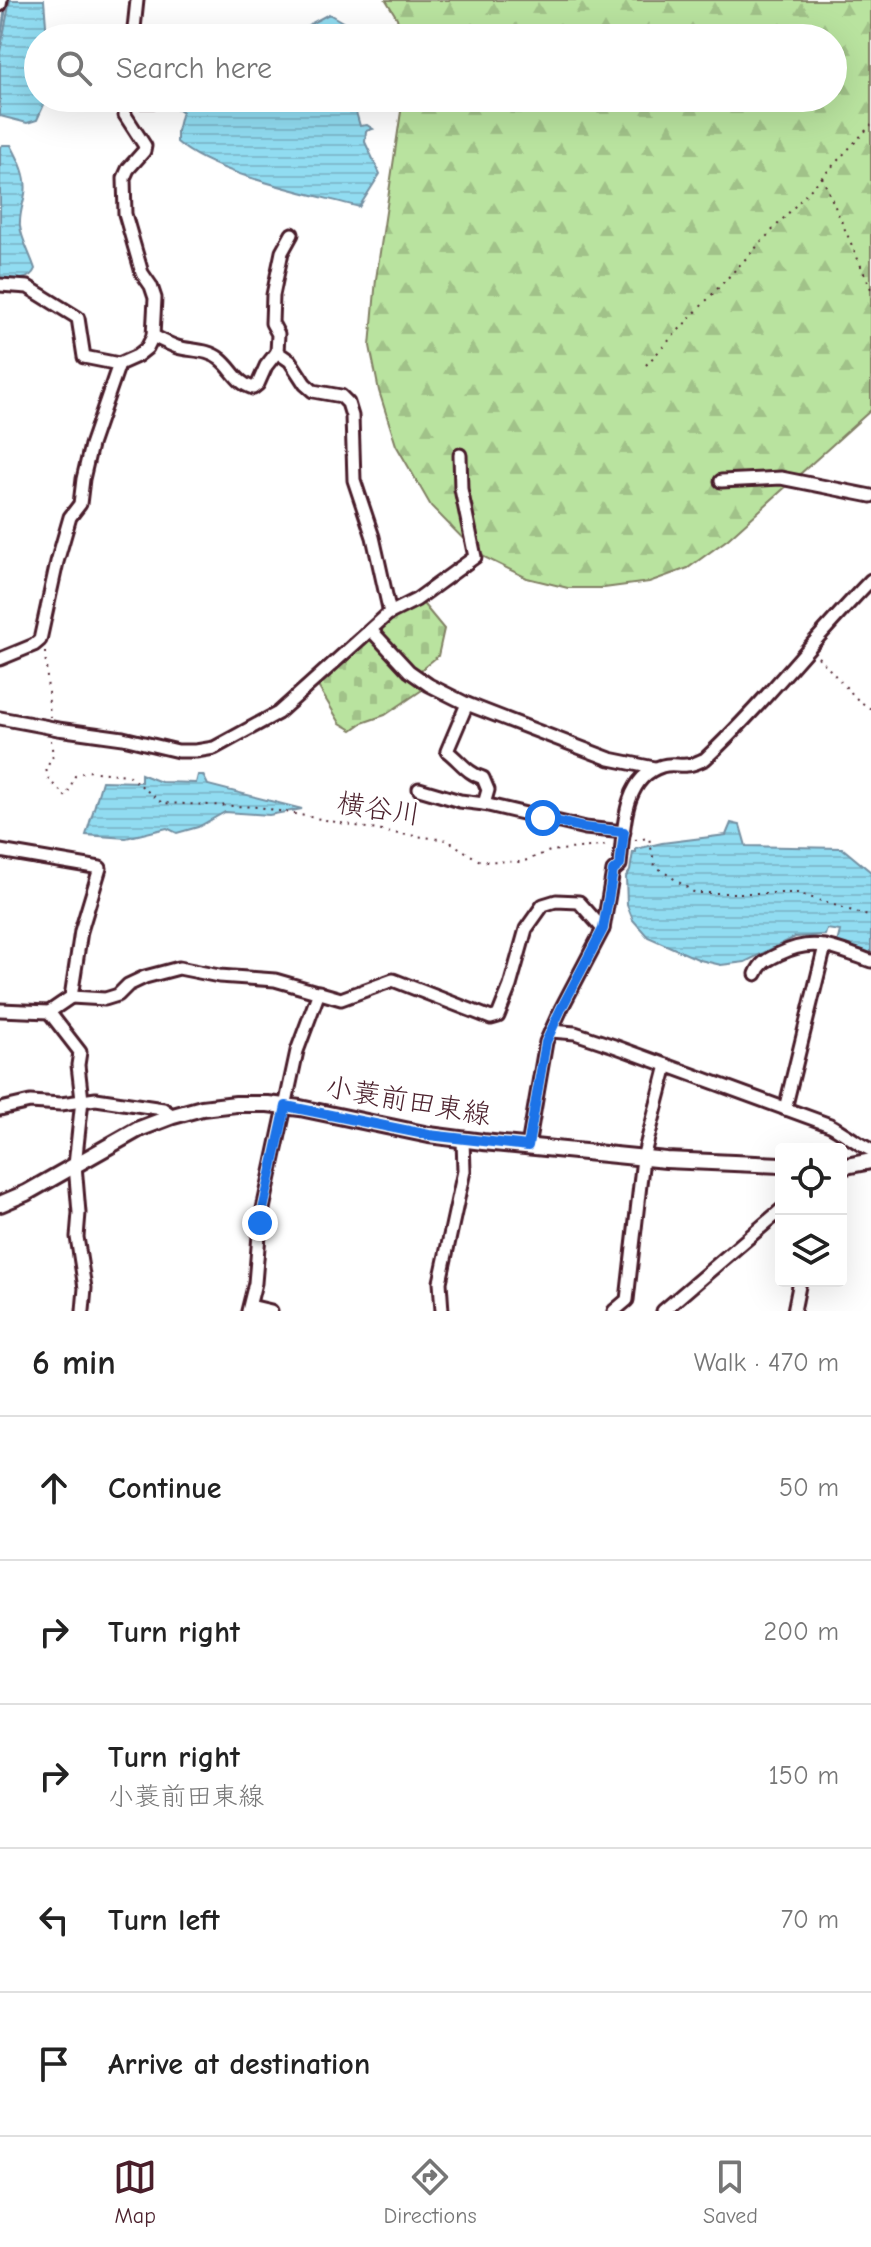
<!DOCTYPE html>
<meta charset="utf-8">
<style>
body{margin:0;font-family:"Comic Neue","Klee One",sans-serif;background:#f6f6f6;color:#222}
.controls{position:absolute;right:24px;bottom:24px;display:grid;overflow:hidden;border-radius:8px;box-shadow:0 8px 32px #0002}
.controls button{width:72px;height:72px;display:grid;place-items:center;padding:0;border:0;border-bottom:2px solid #e0e0e0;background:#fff;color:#222;font:40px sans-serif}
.stop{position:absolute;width:24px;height:24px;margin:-18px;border:6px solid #1a73e8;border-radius:50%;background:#fff}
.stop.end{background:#1a73e8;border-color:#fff;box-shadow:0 2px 8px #0008}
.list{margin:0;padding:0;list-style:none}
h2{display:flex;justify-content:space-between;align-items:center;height:104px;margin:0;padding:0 32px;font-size:34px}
h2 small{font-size:26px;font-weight:400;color:#767676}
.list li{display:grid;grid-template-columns:52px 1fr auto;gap:24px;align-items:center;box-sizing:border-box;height:144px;padding:0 32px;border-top:2px solid #e0e0e0}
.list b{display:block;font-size:30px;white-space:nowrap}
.list p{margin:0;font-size:26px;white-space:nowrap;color:#767676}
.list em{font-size:26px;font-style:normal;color:#767676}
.icon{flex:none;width:44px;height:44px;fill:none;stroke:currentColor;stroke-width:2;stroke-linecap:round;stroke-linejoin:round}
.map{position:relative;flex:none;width:871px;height:1311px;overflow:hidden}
.search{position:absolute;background:#fff;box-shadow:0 8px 32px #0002;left:24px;right:24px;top:24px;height:88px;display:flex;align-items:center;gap:20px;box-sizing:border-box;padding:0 28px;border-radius:44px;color:#767676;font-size:30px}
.sheet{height:824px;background:#fff}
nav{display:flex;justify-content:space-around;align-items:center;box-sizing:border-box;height:112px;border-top:2px solid #e0e0e0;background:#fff;font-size:22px;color:#767676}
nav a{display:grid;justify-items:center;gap:4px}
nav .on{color:#4a1f2b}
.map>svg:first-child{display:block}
</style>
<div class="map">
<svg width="871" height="1311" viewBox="0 0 871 1311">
<defs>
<pattern id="forest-firs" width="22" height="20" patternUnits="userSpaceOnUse" patternTransform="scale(2)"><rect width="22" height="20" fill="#b9e39f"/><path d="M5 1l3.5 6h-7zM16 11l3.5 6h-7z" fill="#a1c289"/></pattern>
<pattern id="cemetery-stones" width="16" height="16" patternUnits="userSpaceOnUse" patternTransform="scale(2)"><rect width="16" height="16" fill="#b9e39f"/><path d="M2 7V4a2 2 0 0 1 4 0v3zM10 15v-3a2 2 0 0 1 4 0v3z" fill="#a1c289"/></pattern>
<pattern id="water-rules" width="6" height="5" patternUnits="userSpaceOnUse" patternTransform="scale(2)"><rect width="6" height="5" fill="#91dcf1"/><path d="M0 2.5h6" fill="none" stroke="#7fbccf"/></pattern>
</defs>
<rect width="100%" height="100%" fill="#fff"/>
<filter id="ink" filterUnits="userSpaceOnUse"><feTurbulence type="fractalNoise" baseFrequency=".0125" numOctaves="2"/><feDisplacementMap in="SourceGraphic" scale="16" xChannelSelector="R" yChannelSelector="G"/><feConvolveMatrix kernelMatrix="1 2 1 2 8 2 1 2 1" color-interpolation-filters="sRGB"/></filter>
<g filter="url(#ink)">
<polygon fill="url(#forest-firs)" stroke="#828165" stroke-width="2" points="386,0 871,0 871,410 728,539 688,568 649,582 604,588 568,588 527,578 478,554 431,506 396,445 379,391 370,346 376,279 403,98 833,98 833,38 401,38 397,18"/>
<polygon fill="url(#cemetery-stones)" stroke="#828165" stroke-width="2" points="420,600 444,629 438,656 411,678 425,688 385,715 362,723 352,730 340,723 316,683 391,616"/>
<g fill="url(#water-rules)" stroke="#7590a2" stroke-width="2">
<polygon points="10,0 44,0 47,38 38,38 38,98 47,98 37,120 27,123 0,116 0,52"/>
<polygon points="329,14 346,24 357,38 296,38 308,25"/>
<path d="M183,98H352L360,126L367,125L373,129L366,131L365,142L380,174L359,207C309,193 214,175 177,142V131L182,111L175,108L174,101Z"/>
<path d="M3,145H11C19,160 28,177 25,194C23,205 19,215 20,226C21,238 31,256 35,269C30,282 13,280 0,279V147Z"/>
<polygon points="141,774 161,782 196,783 198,775 203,775 208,785 302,809 269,815 225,812 198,827 177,833 167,828 126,838 86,835 102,781 141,782"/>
<polygon points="731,823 740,825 746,846 842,848 871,872 871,958 837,943 840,931 827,929 825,935 795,937 745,962 721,965 700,960 648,937 633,920 627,905 626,877 630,871 633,852 636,852 636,849 662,843 726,835"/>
</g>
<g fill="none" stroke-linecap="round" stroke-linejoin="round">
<polyline stroke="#7590a2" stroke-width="3" points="0,40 7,0"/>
<g stroke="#4a1f2b" stroke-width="17">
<g id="minor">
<polyline points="0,5 1,0"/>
<polyline points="133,38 137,0"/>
<polyline points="124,101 153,101 166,98"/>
<polyline points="0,285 28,287 78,318 84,357 119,364 137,356 147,348 153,336 155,298 151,286 142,273 125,214 124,178 128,169 144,151 145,146 125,115 124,98"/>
<path d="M153,336C161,340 169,344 177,347C191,351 208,349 220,359C233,369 236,383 253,388L258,384L266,366L277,352L278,334L272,323L273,295L282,252L292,234"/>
<polyline points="277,352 290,361 305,384 313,391 341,396 348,403 352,416 354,480 373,537 390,613"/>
<polyline points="721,481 781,478 871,496"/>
<polyline points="371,630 409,671 429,685 467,704 610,759 654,768"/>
<polyline points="0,659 34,645 40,640 57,562 70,517 80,504 83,479 91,445 119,364"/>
<path d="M467,704L447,751C460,761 468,774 483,778L488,790L484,804"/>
<polyline points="0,718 43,726"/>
<polyline points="58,729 123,738 178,751 196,751 214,748 278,713 388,614 416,600 475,557 461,489 460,455"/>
<polyline points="419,789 460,801 484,804 585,828 624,832"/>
<polyline points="0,851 100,868 81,931 71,997 49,1012 0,1010"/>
<path d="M756,974C761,962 767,960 779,954C815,936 836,949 871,961"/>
<polyline points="71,997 105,999 118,995 128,985 145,977 179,968 219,976 275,980 341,999 393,980 491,1018 498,1016 510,986 526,929 543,905 556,901 579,902 603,929"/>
<polyline points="49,1012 80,1052 78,1065 82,1100 75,1165 79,1213 77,1237 85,1288 83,1311"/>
<path d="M551,1031L575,1033L614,1046L830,1125C845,1133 856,1143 871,1150"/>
<polyline points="0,1109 30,1102 61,1104 96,1099 163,1109 173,1116"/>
<polyline points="785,1109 825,946"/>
<path d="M528,1146L546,1042L561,1009L603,929L613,871L620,865C624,831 622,778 662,766C671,763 678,766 687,765C693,765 700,761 705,759C765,703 814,638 871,580"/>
<polyline points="250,1306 271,1311"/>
<polyline points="248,1311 255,1283 260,1223 297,1051 319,992"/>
<polyline points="442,1311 440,1282 464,1171 463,1140"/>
<polyline points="614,1311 627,1300 643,1158 667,1065"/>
<polyline points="663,1311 781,1210"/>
<polyline points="794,1311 800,1281"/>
</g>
</g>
<g stroke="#4a1f2b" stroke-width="20">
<g id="major">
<polyline points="841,1167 871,1161"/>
<polyline points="0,1204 26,1193 139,1129 173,1116 202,1108 236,1104 268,1104 300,1108 429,1135 483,1142 666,1160 781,1165"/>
</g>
</g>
<g stroke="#4a1f2b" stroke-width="2" stroke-dasharray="2 6" stroke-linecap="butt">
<polyline points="822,177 871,289"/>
<polyline points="646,365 871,125"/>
<polyline points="45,652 50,717"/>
<polyline points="818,657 858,700 871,709"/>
<polyline points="51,740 53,756 46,769 49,780 66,797 75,776 87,771 128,775 162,803 259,807 392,833 447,840 480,861 522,862 550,851 609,845"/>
<polyline points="635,840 649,838 655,866 695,893 797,893 871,917"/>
</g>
<use href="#minor" stroke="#fff" stroke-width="11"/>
<use href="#major" stroke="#fff" stroke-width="14"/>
<g stroke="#4a1f2b" stroke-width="17" stroke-linecap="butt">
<polyline id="minor-bridge" points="43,726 58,729"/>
</g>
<use href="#minor-bridge" stroke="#fff" stroke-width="11"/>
</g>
</g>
<g fill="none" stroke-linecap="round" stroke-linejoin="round" filter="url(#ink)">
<polyline stroke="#1a73e8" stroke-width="10" points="260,1223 286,1106 429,1135 528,1146 546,1042 561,1009 603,929 613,871 620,865 624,832 585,828 543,818"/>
</g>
<g text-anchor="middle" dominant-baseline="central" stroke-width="6" stroke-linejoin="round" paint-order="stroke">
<g font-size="28" fill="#4a1f2b" stroke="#fff">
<text transform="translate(379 809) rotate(9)">横谷川</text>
<text transform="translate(408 1101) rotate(10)">小蓑前田東線</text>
</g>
</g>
</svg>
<div class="controls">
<button><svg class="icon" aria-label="locate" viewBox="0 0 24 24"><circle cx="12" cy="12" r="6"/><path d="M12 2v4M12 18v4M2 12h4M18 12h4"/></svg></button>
<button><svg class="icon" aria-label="layers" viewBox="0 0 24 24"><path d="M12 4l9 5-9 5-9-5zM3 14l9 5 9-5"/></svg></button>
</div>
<div class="stop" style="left:543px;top:818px"></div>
<div class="stop end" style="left:260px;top:1223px"></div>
<div class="search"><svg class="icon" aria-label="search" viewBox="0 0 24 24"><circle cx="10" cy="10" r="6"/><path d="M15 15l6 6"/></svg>Search here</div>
</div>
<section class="sheet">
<h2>6 min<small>Walk · 470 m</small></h2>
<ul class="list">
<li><svg class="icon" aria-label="ahead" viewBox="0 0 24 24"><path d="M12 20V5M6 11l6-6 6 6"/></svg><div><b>Continue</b></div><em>50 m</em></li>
<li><svg class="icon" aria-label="right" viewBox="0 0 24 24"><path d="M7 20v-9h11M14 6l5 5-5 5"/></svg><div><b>Turn right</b></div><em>200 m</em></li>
<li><svg class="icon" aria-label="right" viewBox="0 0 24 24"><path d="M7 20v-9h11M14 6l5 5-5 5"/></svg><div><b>Turn right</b><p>小蓑前田東線</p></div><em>150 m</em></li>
<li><svg class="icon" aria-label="left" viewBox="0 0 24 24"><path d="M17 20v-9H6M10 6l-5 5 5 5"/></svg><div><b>Turn left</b></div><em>70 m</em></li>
<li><svg class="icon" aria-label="arrive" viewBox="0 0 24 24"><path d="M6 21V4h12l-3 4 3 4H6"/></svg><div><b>Arrive at destination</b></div></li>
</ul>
</section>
<nav>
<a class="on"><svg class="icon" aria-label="map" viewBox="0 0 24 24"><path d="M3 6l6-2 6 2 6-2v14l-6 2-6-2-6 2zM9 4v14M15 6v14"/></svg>Map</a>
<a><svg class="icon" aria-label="directions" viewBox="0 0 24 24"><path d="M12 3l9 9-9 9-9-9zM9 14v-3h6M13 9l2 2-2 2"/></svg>Directions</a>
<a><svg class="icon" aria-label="saved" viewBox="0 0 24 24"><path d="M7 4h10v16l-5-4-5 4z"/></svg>Saved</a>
</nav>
